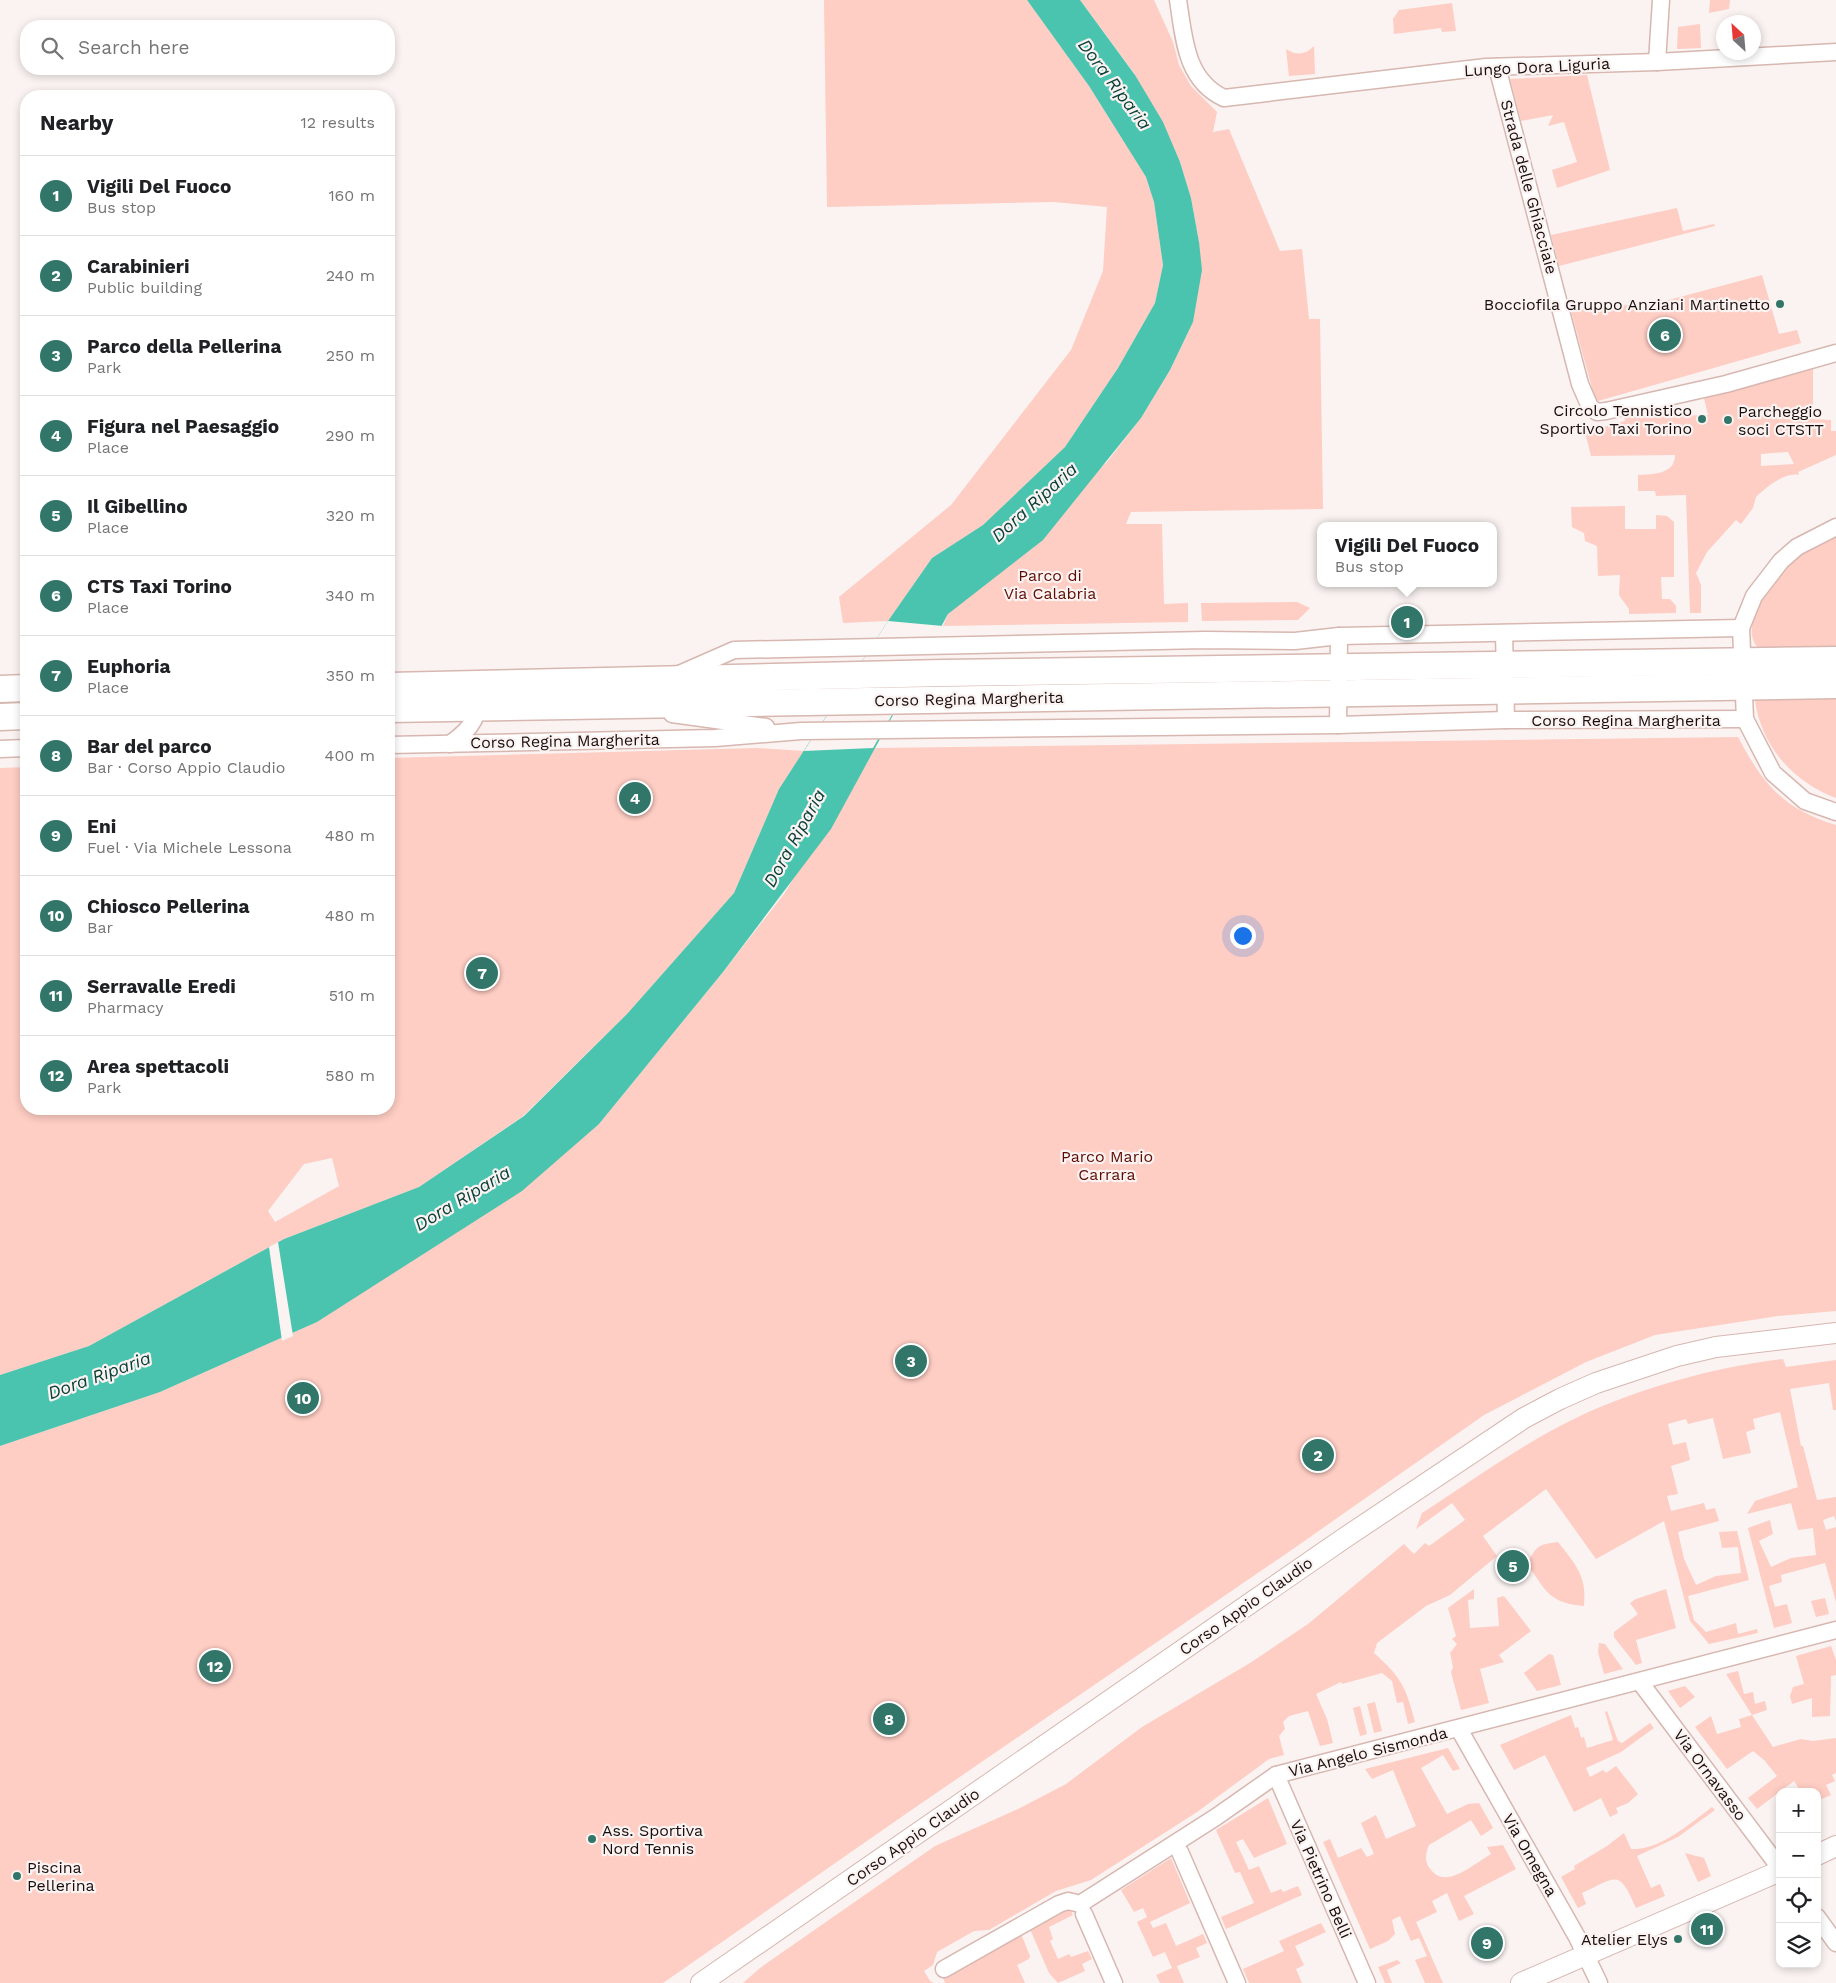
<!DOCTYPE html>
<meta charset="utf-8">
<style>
body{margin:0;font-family:"Work Sans",sans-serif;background:#f6f6f6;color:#202124}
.controls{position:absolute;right:15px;bottom:15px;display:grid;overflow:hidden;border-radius:10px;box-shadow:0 2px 8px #0003}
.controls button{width:45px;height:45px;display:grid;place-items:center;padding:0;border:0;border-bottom:1px solid #e0e0e0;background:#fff;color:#202124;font:25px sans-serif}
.compass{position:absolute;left:1716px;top:15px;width:45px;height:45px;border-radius:50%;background:#fff;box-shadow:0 2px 8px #0003;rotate:334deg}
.you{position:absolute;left:1242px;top:935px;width:18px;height:18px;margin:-12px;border:4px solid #fff;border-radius:50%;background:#1a73e8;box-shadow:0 0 0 8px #1a73e833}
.badge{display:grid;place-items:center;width:32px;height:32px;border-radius:50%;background:#327669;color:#fff;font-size:16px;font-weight:700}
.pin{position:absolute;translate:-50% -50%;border:2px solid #fff;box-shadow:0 1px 5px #0006}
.popup{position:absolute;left:1317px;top:522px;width:180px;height:65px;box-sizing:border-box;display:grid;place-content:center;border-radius:10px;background:#fff;filter:drop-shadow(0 1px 4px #0005);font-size:16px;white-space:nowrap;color:#757577}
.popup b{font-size:19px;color:#202124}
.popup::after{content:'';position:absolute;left:50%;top:100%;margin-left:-10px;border:10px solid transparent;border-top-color:#fff}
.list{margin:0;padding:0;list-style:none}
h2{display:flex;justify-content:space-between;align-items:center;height:65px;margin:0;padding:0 20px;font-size:21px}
h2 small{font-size:16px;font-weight:400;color:#757577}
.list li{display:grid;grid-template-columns:32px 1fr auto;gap:15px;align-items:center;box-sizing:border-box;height:80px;padding:0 20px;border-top:1px solid #e0e0e0}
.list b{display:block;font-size:19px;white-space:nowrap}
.list p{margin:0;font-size:16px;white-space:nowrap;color:#757577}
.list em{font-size:16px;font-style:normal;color:#757577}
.icon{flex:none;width:28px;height:28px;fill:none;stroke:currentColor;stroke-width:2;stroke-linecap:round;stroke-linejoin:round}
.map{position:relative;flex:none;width:1836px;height:1983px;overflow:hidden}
.search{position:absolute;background:#fff;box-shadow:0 2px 8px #0003;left:20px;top:20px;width:375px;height:55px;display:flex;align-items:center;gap:12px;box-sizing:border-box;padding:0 18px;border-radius:20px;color:#757577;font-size:19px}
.panel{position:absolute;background:#fff;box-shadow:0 2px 8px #0003;left:20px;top:90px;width:375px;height:1025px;border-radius:20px}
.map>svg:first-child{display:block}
</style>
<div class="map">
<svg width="1836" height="1983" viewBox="0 0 1836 1983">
<rect width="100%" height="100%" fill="#faf3f2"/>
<g fill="#fecdc3" fill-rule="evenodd">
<polygon points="824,0 1027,0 1089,86 1146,177 1154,202 1163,265 1155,303 1118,368 1065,447 983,525 932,558 888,621 843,623 839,597 951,505 1071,350 1103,271 1107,207 1054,202 827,207"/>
<polygon points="1080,0 1154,0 1173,42 1179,65 1191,86 1217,112 1213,132 1229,129 1280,251 1302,249 1309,319 1320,319 1323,509 1131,512 1126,524 1162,524 1164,604 1188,603 1188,622 943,626 948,614 1107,462 1141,418 1170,370 1193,322 1199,242 1191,198 1180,162 1134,73"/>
<polygon points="1710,0 1730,0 1729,9 1709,13"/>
<polygon points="1452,3 1456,31 1442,32 1441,28 1394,34 1393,19 1399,10"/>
<polygon points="1700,24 1701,48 1677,49 1678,27"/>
<path d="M1314,46L1315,74L1289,76L1286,49C1297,56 1305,55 1314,46Z"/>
<polygon points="1587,75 1610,170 1557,188 1552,170 1577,162 1564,122 1548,126 1553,115 1521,121 1510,79"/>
<polygon points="1677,208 1683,231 1714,224 1715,226 1559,266 1551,235"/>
<polygon points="1762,275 1779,334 1797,330 1801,343 1598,401 1595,399 1571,311 1665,301"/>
<path d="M1813,367V419L1831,420V431H1836V455L1798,472L1799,475C1784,472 1767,487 1756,497L1753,508L1741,524L1736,520L1707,552L1696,573L1701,585V613H1690L1686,495L1656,496L1655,491H1638V475C1652,474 1675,475 1675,455L1591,456L1585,432L1625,421L1624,417L1708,415L1704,398ZM1788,452L1794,464L1761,466V454Z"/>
<polygon points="1625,506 1625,529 1656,529 1656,515 1667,516 1674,522 1674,577 1661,577 1662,599 1670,599 1676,606 1676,613 1629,614 1629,609 1619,595 1620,575 1598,576 1597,546 1585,541 1584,533 1572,527 1571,507"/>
<path d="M1836,536V649L1760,650C1733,625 1778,573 1798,556C1809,547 1823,542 1836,536Z"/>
<polygon points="1297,602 1310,608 1298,620 1202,621 1201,603"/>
<path d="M1836,695V798C1793,782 1761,746 1755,700L1758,697Z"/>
<path d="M1738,737C1763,784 1783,809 1836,825V1311L1778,1316L1655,1335L1586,1362L1484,1415L1293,1549L910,1811L663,1983H0V1446L160,1392L317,1322L599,1124L723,972L784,894L873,748Z"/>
<path d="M757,748L804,751L779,789L734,893L627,1014L523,1116L419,1187L284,1239L89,1346L0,1375V768L26,767V1109H389V758ZM332,1158L339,1186L275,1222L268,1211L304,1164Z"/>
<path d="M1783,1359L1786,1367L1836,1360V1410H1833L1829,1383L1790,1389L1801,1446H1803L1817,1500L1836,1497V1521L1834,1516L1823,1520L1826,1530L1836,1527V1602L1825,1563L1781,1575L1782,1582L1769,1586L1775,1607L1787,1604L1792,1623L1774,1628L1748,1528L1770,1520L1773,1534L1759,1541L1771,1567L1791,1558L1816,1555L1813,1528L1798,1530L1791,1503L1747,1514L1755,1501L1798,1487L1780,1412L1753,1419L1755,1429L1746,1432L1751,1453L1723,1459L1713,1418L1688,1424L1686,1419L1668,1424L1673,1445L1686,1442L1690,1460L1671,1466L1678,1494L1667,1496L1671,1511L1704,1503L1706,1510L1715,1508L1719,1521L1678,1532L1684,1559L1696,1585L1716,1576L1741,1573L1738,1547L1722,1548L1719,1532L1737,1531L1749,1580L1688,1596L1694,1620L1706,1632L1736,1623L1738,1634L1757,1629L1758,1633L1709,1644L1690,1621L1664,1521L1596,1559L1546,1489L1483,1536L1497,1556L1450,1595L1426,1606L1377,1643L1374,1653C1401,1677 1406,1687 1415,1722L1408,1724L1403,1702L1397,1703L1392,1681L1382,1673L1342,1684L1341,1682L1316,1694L1327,1719L1333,1743L1320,1746L1308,1711L1289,1716L1283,1722L1285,1729L1279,1736L1284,1755L1269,1759L1197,1812L1091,1880L1056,1891L989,1930L974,1931L937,1952L933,1965L924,1971L930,1981L934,1983H743L760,1968L935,1846L1020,1808L1066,1784L1142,1727L1250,1663L1308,1624L1404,1544L1414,1554L1425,1543L1429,1546L1465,1520L1452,1503L1416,1529L1422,1513C1473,1480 1523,1443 1578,1417C1640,1388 1715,1367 1783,1359Z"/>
<path d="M1558,1542C1576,1565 1587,1576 1584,1606C1548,1603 1546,1590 1527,1564C1537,1545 1538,1545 1558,1542Z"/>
<polygon points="1474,1589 1474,1599 1468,1600 1470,1628 1499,1626 1497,1598 1504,1596 1531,1631 1499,1655 1504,1662 1480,1669 1489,1703 1461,1710 1451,1672 1453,1667 1450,1653 1457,1644 1452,1639 1456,1636 1448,1608"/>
<polygon points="1666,1589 1676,1628 1636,1640 1642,1663 1636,1665 1614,1637 1614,1632 1638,1614 1630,1603 1636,1599"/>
<polygon points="1825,1598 1829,1614 1816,1617 1811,1601"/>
<polygon points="1599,1643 1605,1644 1623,1669 1604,1674 1598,1652"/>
<polygon points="1831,1646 1836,1660 1836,1675 1831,1676 1830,1716 1812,1717 1812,1698 1792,1704 1790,1696 1793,1687 1804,1684 1796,1656"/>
<polygon points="1549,1654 1553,1655 1561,1685 1537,1691 1524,1673"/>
<polygon points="1738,1671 1744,1694 1753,1692 1755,1704 1765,1701 1767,1710 1752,1715 1773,1747 1801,1739 1813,1741 1836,1738 1836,1773 1832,1775 1835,1781 1826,1785 1831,1795 1817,1801 1817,1792 1801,1792 1794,1781 1757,1809 1748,1798 1777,1776 1764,1760 1753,1751 1727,1769 1695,1727 1711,1716 1717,1734 1741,1727 1739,1719 1752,1715 1726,1674"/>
<polygon points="1685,1686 1695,1697 1680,1708 1668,1691"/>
<polygon points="1375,1702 1382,1731 1374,1733 1367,1704"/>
<polygon points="1360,1706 1367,1734 1360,1736 1353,1708"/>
<polygon points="1607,1711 1618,1741 1622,1743 1650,1723 1654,1728 1621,1752 1586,1768 1590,1777 1603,1770 1606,1773 1616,1766 1638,1794 1628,1803 1616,1808 1618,1813 1610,1817 1601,1798 1574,1812 1545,1755 1514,1770 1500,1745 1571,1715 1575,1728 1578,1727 1581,1738 1584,1737 1587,1748 1613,1740 1605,1712"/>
<path d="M1448,1748L1460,1769L1453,1771L1443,1755L1421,1768L1447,1814L1468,1804L1479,1803L1493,1828L1481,1836L1471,1820L1429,1845C1425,1855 1424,1863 1432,1871C1447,1889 1475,1863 1491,1854L1487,1847L1503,1845L1516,1869L1464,1896L1474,1914L1459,1921L1447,1893L1432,1901L1437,1912L1416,1922L1443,1983H1425L1415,1960L1427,1956L1419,1938L1411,1941L1400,1916L1392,1920L1395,1934L1388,1941L1370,1949L1323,1842L1330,1839L1338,1858L1361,1848L1367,1857L1374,1854L1361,1823L1376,1815L1386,1839L1416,1826L1393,1770L1372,1779L1365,1769Z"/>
<polygon points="1268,1798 1287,1844 1254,1858 1243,1839 1236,1842 1249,1870 1259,1866 1271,1893 1281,1889 1283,1892 1298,1886 1302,1895 1226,1929 1221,1917 1254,1903 1240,1872 1235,1873 1216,1830"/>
<path d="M1712,1807L1715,1810L1678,1837L1637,1856L1651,1888L1660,1884L1665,1896L1636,1908C1619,1869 1618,1876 1582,1893L1586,1904L1578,1908L1561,1877L1575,1869L1574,1866L1607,1846L1624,1833L1631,1849C1659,1851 1691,1823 1712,1807Z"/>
<polygon points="1685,1853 1704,1858 1711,1876 1698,1882"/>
<polygon points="1171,1858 1190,1903 1150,1922 1153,1928 1166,1923 1176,1946 1203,1934 1207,1943 1196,1948 1200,1957 1177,1966 1184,1983 1160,1983 1156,1975 1172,1968 1165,1952 1153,1957 1137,1922 1147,1917 1143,1908 1134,1912 1121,1890"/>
<polygon points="1069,1907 1073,1915 1049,1927 1053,1939 1050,1941 1058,1959 1069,1954 1071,1957 1088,1951 1092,1959 1082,1964 1085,1971 1058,1983 1049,1973 1030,1929"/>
<polygon points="1321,1923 1326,1932 1295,1946 1304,1965 1296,1969 1302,1983 1249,1983 1243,1969 1284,1951 1279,1941"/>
<polygon points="1021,1934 1030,1956 1029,1959 1017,1965 1025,1983 945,1983 943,1978"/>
<polygon points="1397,1960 1401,1963 1387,1970 1392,1983 1385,1983 1378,1967"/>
</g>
<polygon fill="#4ac4ae" points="1027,0 1080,0 1135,75 1163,122 1180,162 1191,198 1199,242 1202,270 1193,322 1170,370 1141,418 1043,540 948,614 831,829 723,972 599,1124 522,1191 317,1322 160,1392 0,1446 0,1375 89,1346 284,1239 419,1187 524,1116 627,1014 734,893 779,789 888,621 932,558 983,525 1065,447 1118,368 1155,303 1163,265 1154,202 1146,177 1089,86"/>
<g fill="#faf3f2">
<polygon points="888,621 943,626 873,748 804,751"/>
<polygon points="278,1242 293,1336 282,1341 269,1247"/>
</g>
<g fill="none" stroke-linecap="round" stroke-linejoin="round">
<g stroke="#d7b7b0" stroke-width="19">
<g id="minor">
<path d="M1178,0C1184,37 1185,80 1224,98L1486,67L1657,62L1836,52"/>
<polyline points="1657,62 1661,0"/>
<polyline points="1497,67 1580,384 1590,407 1597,412 1606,411 1726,384 1836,353"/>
<polyline points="1836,527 1797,547 1781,561 1754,596 1741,628 1745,719 1773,773 1805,801 1836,812"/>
<polyline points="1504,633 1506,720"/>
<polyline points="677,675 734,650 1205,640 1295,641 1339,636 1741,628"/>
<polyline points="672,714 766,727"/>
<polyline points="1338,725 1339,636"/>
<path d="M450,744C465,733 479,721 478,700"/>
<polyline points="389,745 715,738 801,731 1338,725 1506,720 1745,719"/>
<polyline points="0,749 26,748"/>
<polyline points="1640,1682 1780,1868"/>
<polyline points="1459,1729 1577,1937 1599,1983"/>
<polyline points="1276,1775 1367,1983"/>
<polyline points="1180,1852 1237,1983"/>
<polyline points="1084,1914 1114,1983"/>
<polyline points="1817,1917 1836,1943"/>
<polyline points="944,1969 1059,1904 1068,1901 1080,1904 1216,1817 1276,1775 1836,1630"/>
</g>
</g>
<g stroke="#d7b7b0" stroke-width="22">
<g id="tertiary">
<polyline points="1817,1855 1836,1846"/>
<polyline points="701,1983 1343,1539 1524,1418 1560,1399 1596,1383 1677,1356 1716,1347 1836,1333"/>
<polyline points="1521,1983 1780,1871"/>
</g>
</g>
<g stroke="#d7b7b0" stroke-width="29">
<g id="primary">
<polyline points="389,686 943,673 1836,660"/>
<polyline points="0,689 26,688"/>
<polyline points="389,709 1836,685"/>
<polyline points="0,717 26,716"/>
</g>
</g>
<use href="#minor" stroke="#fff" stroke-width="16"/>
<use href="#tertiary" stroke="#fff" stroke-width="20"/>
<use href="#primary" stroke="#fff" stroke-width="26"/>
</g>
<g fill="#327669" stroke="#faf3f2" stroke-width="2">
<circle cx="1780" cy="304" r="5"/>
<circle cx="1702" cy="419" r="5"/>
<circle cx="1728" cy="420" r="5"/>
<circle cx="592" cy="1839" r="5"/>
<circle cx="17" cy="1876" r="5"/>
<circle cx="1678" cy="1939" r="5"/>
</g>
<g text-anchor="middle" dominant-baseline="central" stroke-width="4.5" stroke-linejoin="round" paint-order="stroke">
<g font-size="16" fill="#190e0c" stroke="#faf3f2">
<text transform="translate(1537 67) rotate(-3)">Lungo Dora Liguria</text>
<text transform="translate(1529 187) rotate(75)">Strada delle Ghiacciaie</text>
<text transform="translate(969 699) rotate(-1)">Corso Regina Margherita</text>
<text x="1626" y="720">Corso Regina Margherita</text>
<text transform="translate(565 741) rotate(-1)">Corso Regina Margherita</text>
<text transform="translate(1246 1606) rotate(-35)">Corso Appio Claudio</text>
<text transform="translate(1368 1752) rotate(-14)">Via Angelo Sismonda</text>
<text transform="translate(1710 1775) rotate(53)">Via Ornavasso</text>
<text transform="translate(913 1837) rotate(-35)">Corso Appio Claudio</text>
<text transform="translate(1530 1855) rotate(60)">Via Omegna</text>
<text transform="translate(1321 1879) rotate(66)">Via Pietrino Belli</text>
</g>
<g font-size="16" fill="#190e0c" stroke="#faf3f2" text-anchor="end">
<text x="1770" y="304">Bocciofila Gruppo Anziani Martinetto</text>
<text x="1692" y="410">Circolo Tennistico<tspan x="1692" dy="18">Sportivo Taxi Torino</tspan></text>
<text x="1738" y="411" text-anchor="start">Parcheggio<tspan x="1738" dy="18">soci CTSTT</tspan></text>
<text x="602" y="1830" text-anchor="start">Ass. Sportiva<tspan x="602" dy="18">Nord Tennis</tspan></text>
<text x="27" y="1867" text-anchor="start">Piscina<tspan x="27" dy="18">Pellerina</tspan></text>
<text x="1668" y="1939">Atelier Elys</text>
</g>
<g font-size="16" fill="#5d0c04" stroke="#faf3f2">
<text x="1050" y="575">Parco di<tspan x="1050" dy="18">Via Calabria</tspan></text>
<text x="1107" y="1156">Parco Mario<tspan x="1107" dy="18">Carrara</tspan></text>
</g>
<g font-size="18" font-style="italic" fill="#094038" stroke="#faf3f2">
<text transform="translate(1115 84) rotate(53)">Dora Riparia</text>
<text transform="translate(1034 502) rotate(-42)">Dora Riparia</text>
<text transform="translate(794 838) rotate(-61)">Dora Riparia</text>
<text transform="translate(462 1198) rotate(-31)">Dora Riparia</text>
<text transform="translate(99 1375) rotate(-20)">Dora Riparia</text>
</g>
</g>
</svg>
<div class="controls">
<button>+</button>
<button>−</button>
<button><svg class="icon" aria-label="locate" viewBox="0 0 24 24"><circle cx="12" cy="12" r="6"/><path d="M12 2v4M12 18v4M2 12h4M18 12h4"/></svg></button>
<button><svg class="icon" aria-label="layers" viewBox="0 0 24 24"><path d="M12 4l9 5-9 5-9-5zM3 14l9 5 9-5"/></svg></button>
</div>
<svg class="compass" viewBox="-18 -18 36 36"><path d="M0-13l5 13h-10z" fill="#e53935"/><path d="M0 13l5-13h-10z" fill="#757577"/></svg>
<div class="you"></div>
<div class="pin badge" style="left:1407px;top:622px">1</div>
<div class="popup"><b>Vigili Del Fuoco</b>Bus stop</div>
<div class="pin badge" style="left:1318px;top:1455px">2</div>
<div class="pin badge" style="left:911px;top:1361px">3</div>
<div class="pin badge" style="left:635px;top:798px">4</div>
<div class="pin badge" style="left:1513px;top:1566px">5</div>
<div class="pin badge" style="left:1665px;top:335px">6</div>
<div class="pin badge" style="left:482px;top:973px">7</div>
<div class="pin badge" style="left:889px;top:1719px">8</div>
<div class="pin badge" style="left:1487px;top:1943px">9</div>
<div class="pin badge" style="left:303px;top:1398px">10</div>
<div class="pin badge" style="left:1707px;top:1929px">11</div>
<div class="pin badge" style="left:215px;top:1666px">12</div>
<div class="search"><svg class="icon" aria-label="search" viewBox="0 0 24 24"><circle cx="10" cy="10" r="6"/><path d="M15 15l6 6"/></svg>Search here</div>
<section class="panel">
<h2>Nearby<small>12 results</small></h2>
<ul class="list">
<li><span class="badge">1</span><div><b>Vigili Del Fuoco</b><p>Bus stop</p></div><em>160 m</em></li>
<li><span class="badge">2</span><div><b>Carabinieri</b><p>Public building</p></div><em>240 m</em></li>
<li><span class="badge">3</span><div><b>Parco della Pellerina</b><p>Park</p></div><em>250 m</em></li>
<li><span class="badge">4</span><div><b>Figura nel Paesaggio</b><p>Place</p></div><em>290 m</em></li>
<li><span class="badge">5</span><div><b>Il Gibellino</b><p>Place</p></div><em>320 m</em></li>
<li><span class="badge">6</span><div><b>CTS Taxi Torino</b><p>Place</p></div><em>340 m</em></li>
<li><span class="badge">7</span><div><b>Euphoria</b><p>Place</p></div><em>350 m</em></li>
<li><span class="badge">8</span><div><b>Bar del parco</b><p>Bar · Corso Appio Claudio</p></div><em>400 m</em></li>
<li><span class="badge">9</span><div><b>Eni</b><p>Fuel · Via Michele Lessona</p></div><em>480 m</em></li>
<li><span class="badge">10</span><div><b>Chiosco Pellerina</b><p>Bar</p></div><em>480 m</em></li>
<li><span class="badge">11</span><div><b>Serravalle Eredi</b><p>Pharmacy</p></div><em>510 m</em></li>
<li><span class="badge">12</span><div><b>Area spettacoli</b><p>Park</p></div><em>580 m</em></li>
</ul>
</section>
</div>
